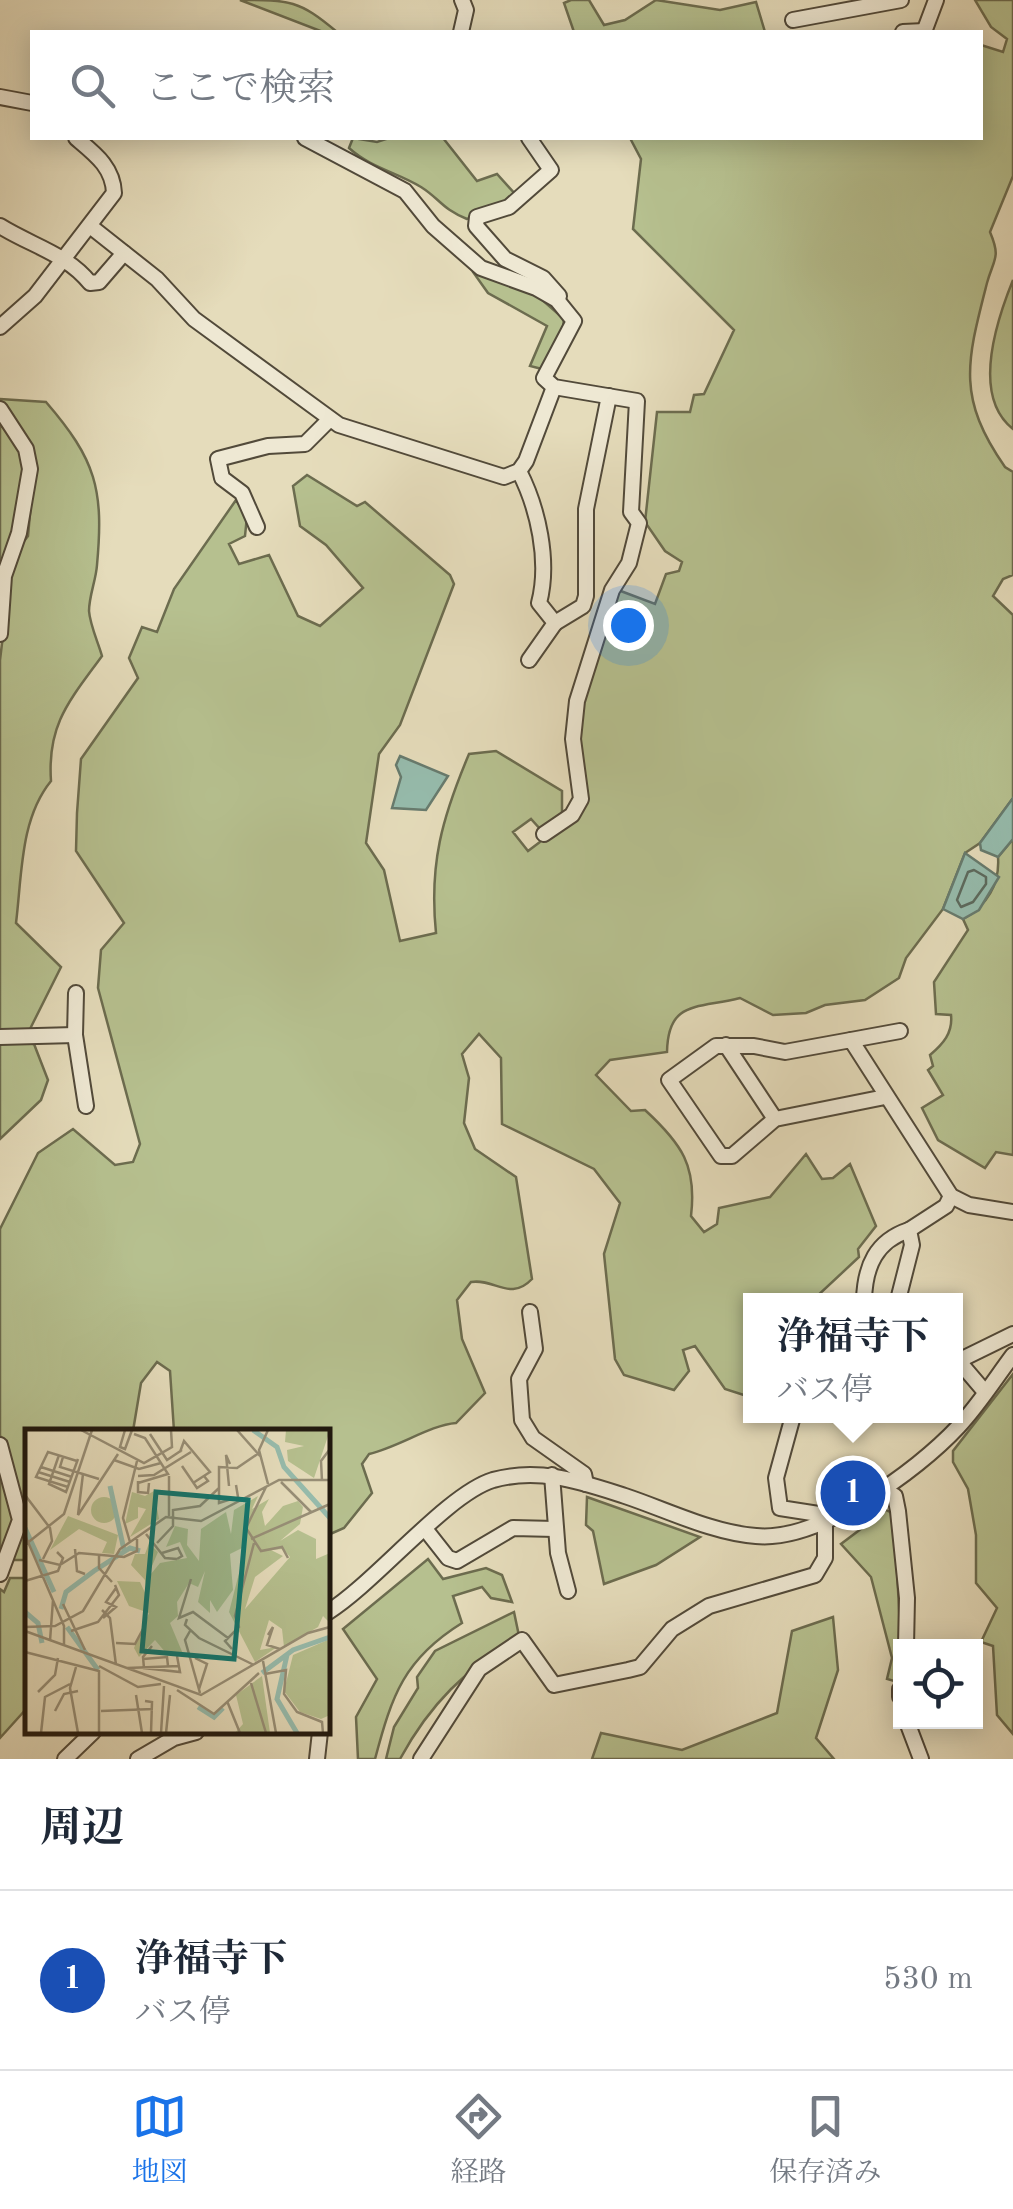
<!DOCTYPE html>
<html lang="ja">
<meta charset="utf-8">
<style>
body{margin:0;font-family:"Old Standard TT","Noto Serif JP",serif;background:#f2f2f3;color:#1f2937}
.controls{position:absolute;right:30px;bottom:30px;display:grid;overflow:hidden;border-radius:0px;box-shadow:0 5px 25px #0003}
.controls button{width:90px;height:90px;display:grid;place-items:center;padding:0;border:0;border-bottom:2px solid #e0e1e3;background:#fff;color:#1f2937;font:50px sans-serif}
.you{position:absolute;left:628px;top:625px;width:35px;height:35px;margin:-25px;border:8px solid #fff;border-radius:50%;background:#1a73e8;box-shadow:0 0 0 15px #1a73e833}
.badge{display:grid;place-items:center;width:65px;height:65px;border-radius:50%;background:#1a73e8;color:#fff;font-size:32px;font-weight:700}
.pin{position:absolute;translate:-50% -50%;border:5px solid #fff;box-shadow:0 2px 10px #0006}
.popup{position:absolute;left:743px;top:1293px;width:220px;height:130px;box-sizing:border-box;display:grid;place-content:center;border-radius:0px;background:#fff;filter:drop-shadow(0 2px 8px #0005);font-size:32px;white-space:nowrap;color:#747a83}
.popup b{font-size:38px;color:#1f2937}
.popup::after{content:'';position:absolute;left:50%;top:100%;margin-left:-20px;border:20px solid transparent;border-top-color:#fff}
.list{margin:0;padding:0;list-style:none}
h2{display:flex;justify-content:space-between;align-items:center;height:130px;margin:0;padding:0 40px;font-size:42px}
h2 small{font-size:32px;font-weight:400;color:#747a83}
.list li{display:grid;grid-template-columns:65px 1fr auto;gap:30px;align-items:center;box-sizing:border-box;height:180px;padding:0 40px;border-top:2px solid #e0e1e3}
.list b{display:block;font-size:38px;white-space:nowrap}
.list p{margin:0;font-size:32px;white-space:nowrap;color:#747a83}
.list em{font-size:32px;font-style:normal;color:#747a83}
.icon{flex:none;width:55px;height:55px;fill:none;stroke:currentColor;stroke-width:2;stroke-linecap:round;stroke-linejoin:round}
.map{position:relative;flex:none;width:1013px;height:1759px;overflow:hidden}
.search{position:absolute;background:#fff;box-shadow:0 5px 25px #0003;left:30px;right:30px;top:30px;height:110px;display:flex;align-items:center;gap:25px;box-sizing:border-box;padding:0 35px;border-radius:0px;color:#747a83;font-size:38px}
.sheet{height:310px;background:#fff}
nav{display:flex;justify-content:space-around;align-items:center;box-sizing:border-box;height:140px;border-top:2px solid #e0e1e3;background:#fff;font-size:28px;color:#747a83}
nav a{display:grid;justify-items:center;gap:5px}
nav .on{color:#1a73e8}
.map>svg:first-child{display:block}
</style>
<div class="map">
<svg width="1013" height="1759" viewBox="0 0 1013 1759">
<rect width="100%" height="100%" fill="#e5dcbb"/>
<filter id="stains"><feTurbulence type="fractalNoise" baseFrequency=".002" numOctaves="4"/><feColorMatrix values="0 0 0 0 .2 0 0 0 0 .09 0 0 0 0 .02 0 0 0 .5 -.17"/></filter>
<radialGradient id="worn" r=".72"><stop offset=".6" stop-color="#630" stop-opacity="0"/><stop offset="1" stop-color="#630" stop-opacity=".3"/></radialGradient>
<g fill="#b6c08f" stroke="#6c6c4f" stroke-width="2.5">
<path d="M240,0C290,0 299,0 337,32H323Z"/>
<polygon points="571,0 589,0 604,25 625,20 656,0 720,10 756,2 765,32 574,32 564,3"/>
<path d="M975,0H1013V176L990,232C1001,258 994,258 987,283C967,361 956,397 1005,467L1013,472V575L1003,579L993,596L1013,615V798L980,843L965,853L943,909L906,958L899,978L865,1000L825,1005L806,1013L773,1015L740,998C697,1009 668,1000 667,1052L610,1060L596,1075L631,1111L645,1110C682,1144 697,1166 691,1216L704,1232L717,1224L719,1208L770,1197L806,1154L822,1179L833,1178L850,1164L876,1226L858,1249L859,1257L813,1300H750V1397L725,1389L695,1346L683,1350L689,1371L674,1390L624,1375L615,1359L604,1254L620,1203L594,1169L502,1124L501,1058L479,1034L462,1054L469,1078L464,1123L475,1149L516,1177L532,1279C510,1302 495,1278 471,1282L457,1300L462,1339L485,1393L456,1423C430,1425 399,1447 369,1454L362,1464L372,1493L344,1528L328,1535V1432L174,1431L170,1371L157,1362L141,1383L133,1431L28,1432L27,1560H10L24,1521L0,1435V1229L38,1153L73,1129L115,1165L133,1162L140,1144L98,988L101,950L124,923L76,851L77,813L81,759L138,678L129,658L142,627L157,632L174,589L236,500L247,516L245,536L229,544L239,564L269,555L298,616L320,626L363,588L326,545L300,526L293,486L307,475L357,506L365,502L450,575L454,584L400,725L379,754L366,843L384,870L400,941L436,933C429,864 442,818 469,754L496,751L562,791V817L541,830L531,819L513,832L528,851L573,817L579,706L618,590L655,604L666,574L679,571L682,562L665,551L645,522L657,412H690L694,395L704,394L734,330L633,229L641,159L630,138H980L981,45L1003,52L1007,39L991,27Z"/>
<path d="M353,138L377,142L389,138H443L477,181L497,174L516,195L505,205L467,219C442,209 440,199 421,187C396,172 371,168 349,148Z"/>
<polygon points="476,269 532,291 564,319 562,336 542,369 530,366 547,326 488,293 473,272"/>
<path d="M1013,280V429C971,396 996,322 1013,280Z"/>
<path d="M0,399L46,402C96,460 104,489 97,565C96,580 89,596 89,611C90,625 98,642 102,656C70,700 47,724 51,781C20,819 22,875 16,923L61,967L30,1029L0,1035V660L10,577L17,550L28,536L34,469Z"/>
<path d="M0,424C8,434 19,444 24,456C34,483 10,544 0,572Z"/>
<path d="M1013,839V1155L996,1152L985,1168L938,1140L922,1108L943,1095L928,1070L933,1066L930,1055C943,1044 953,1033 951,1015L936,1014L934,982L968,930L963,919C987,906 1000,884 998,857Z"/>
<polygon points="0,1041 34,1044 48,1080 41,1100 0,1139"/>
<polygon points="1013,1374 1013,1734 997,1715 993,1646 981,1642 997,1608 976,1583 976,1535 968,1489 953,1462 953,1451"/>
<polygon points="0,1457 17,1520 0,1555"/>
<polygon points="587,1497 700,1537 656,1565 604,1584 593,1531 586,1525"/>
<polygon points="886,1510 894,1514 901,1646 894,1681 887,1679 892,1658 871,1577 841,1544"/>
<path d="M428,1559L443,1579L486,1568L502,1575L512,1602L491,1598L482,1587L453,1596L462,1623C404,1659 392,1695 375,1759H358L356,1717L377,1679L343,1629Z"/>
<polygon points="10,1578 27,1578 27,1708 0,1738 0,1589 4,1592"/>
<path d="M514,1612L519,1636C465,1671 431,1702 400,1759H386L394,1727L418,1688L417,1677L435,1651Z"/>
<polygon points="833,1617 838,1670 816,1738 834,1759 592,1759 601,1733 682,1750 777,1713 792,1631"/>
</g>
<g fill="#96bcad" stroke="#677b6e" stroke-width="2.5">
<polygon points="400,756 448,776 426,810 392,808 401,777 396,765"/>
<polygon points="1013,798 1013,839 998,857 981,850 980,843"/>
<polygon points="965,853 999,877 979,910 963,919 943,909"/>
</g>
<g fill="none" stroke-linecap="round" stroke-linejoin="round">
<polygon stroke="#5c6a5e" stroke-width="2.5" points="974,870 986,877 986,884 973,902 961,907 957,900 968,872"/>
<g stroke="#524a3a" stroke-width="18">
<g id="minor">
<polyline points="793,20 901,0"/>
<polyline points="461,32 466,10 462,0"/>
<polyline points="903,32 925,31"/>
<polyline points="924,32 936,0"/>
<polyline points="0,97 32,103"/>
<polyline points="305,138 405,191 433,226 481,268 536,288 557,300 574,321 544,378 554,387 637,401 631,512 639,523 629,563 612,590 577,701 573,739 581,799 572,815 544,834"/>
<polyline points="529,138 551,170 509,207 477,217 476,226 505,259 543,278 559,296"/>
<path d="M0,226C32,246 67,254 90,283L99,282L124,253"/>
<polyline points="90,226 157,279 194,319 339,425 504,477 519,471 526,461 554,387"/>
<path d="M0,327L35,296L114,193C113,167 95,154 76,138"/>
<polyline points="0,409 26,449 30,469 19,533 4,576 0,634"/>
<path d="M519,471C538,508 550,561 539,603L555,623L529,660"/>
<polyline points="257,527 242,493 222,478 218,459 268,446 305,444 330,419"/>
<polyline points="555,623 583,606 586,596 586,509 609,396"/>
<polyline points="76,993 75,1035 86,1106"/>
<polyline points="0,1037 75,1035"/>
<polyline points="851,1040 900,1031"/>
<polyline points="726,1045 775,1119"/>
<polyline points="885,1097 775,1119 732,1156 721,1156 669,1080 716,1046 754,1046 785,1052 851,1040 951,1196 969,1205 1013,1212"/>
<path d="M864,1300C865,1266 876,1241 909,1230"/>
<polyline points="898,1300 912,1245 909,1230 946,1206 951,1196"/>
<polyline points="530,1312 535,1349 519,1379 522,1420 533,1438 584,1474 586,1484"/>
<polyline points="956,1358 985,1392"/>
<polyline points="960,1360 1013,1334"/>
<polyline points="0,1445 20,1520 0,1574"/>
<polyline points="552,1475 558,1553 568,1591"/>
<polyline points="876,1485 895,1496 898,1511 907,1598 906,1646"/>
<polyline points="426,1530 448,1558 457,1561 513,1528 555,1529"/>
<path d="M328,1612C376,1582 447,1494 493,1480C540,1467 581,1482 625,1496C667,1510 713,1533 756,1536C819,1542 916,1472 958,1427C978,1406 995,1379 1013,1355"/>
<polyline points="900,1689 900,1697"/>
<polyline points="907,1722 921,1759"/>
<polyline points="65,1759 93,1732"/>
<polyline points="138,1759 174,1738 196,1732"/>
<polyline points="317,1759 320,1732"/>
<polyline points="421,1759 479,1669 522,1640 554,1685 628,1670 640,1667 672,1629 709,1606 815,1575 825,1558 825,1515 780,1508 776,1478 793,1416"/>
</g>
</g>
<use href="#minor" stroke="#eee8d3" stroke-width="14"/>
</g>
<g transform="translate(25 1429)">
<rect width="305" height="305" fill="#e5dcbb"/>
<path d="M261,1H305L289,49L263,32L262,21L279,17L260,13ZM129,62L134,90L105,108L121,80L113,78V89L100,95L107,63L120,67ZM233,67L227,80L244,70L237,83L240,97L258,77L273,72L278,78L275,95L255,112L273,101L291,110V130L305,124V194L298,187L293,198L259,218L257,200L244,191L235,221L252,218L230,233L204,183L221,117L205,125L208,161L192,183L185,171V184L173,173L180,142L173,158L164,154L152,173L153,187L145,194L158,225L141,224L130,211L114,228L109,219L124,184L104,177L92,152L115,153L123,170L120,151L106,136L110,125H120L124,114L133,123L121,151L135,134L162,129L155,113L141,118L150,97L163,100L162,116L174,132L176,100L201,83L206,105L209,81ZM258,120L265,128L220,180L230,148L258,127L246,121ZM66 81a13 13 0 1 1 26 0a13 13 0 1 1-26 0ZM43,87L93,106L89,125L77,124L82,113L54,100L25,121ZM305,210V286L296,290L275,283L259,262L268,226ZM237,247L245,304H210L218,295L211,266Z" fill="#b6c08f" fill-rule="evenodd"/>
<path fill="none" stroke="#96bcad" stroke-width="5" d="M228,1L252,18L259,38L305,89M85,57L99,121M0,99L29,163M36,180L41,163L69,142L105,119L115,122M0,183L13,194L17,214M42,198L73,241M262,226L252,270L272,304M237,244L268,221L305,208M173,278L189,288L198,279"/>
<path fill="none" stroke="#978e76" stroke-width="2.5" d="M56,1L119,34L147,18L146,1M100,1L95,18L100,20L107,1M212,1L235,27M243,1L234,21L243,55M109,5L120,9L143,45L113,54M125,5L142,31L157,21M155,23L159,12L185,43L168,54M34,26L24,55L41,63L53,30M38,28L35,38L74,50M89,31L114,40L136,34M157,37L172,59L183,52L179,47M16,38L47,48M13,43L45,53M58,45L53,86L93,25M113,47L129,46L166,23M144,47V87M113,52V63L123,64L124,54M297,52L296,32L305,20M256,53L286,83M211,56L213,68L194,74V38L212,39L234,24M204,57L201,26L205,35M43,58L11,48L23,23L52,32M241,58L221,99L236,122L257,118L263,129M0,66L25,99L27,112L18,130M121,105L140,129L152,130M0,106L39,197V217M226,110L305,75M105,113L98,89L112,32M132,114L148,97V81L175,77L194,59M1,115L39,85L67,1M50,120L52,142L60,145M137,124L153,119L157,127L152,130M74,126V139L87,153M14,131L35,136L54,124L99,128L112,122V110M166,150L154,189L168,183L203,209M0,152L33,142L38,129L32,123M38,175L60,221M77,181L85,189L91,236M78,189L91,178L81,173L91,159M162,190L160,196L174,209L229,236M0,198L30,197L58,182L95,120L141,88L176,92L254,51H305M0,202L176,266L283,204L305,198M46,202L73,193L94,166L90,156M165,202L160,211L175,264M243,206L248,198L242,216L255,220M25,212L28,171M91,214L110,215L118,200M127,217L118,228L119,239L155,243L152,227M207,220L200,212L214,198L210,187L229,114M0,223L74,242M170,229L182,235L174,260M118,230L142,228L143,237M238,232L251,304M74,237L113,258L136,255M51,238L45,259L53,304M102,239L154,237M74,241V304M240,245L261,241L259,265L272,283L297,293L298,304M226,254L241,304M152,261L189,285L234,244M13,263L30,246L33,229M111,266L117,304M120,272L127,273L126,304M202,272L215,304M30,282L39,265L53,262M76,282L128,280M16,304L20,268L45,255M136,304L139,257M141,304L145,266"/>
<path fill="#0f766e" fill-opacity="0.15" stroke="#0f766e" stroke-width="5" d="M131,63L223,71L209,230L117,222Z"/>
<rect width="305" height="305" fill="none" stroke="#21190f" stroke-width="5"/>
</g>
<rect width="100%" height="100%" filter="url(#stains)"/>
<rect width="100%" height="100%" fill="url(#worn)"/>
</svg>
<div class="controls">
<button><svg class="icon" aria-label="locate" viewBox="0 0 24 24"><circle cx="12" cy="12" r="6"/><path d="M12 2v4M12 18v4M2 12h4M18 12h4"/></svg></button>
</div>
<div class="you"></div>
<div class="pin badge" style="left:853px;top:1493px;background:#1a4fb4">1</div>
<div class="popup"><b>浄福寺下</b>バス停</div>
<div class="search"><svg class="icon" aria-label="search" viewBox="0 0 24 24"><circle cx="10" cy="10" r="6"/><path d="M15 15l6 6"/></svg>ここで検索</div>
</div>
<section class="sheet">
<h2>周辺<small></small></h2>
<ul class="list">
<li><span class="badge" style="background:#1a4fb4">1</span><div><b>浄福寺下</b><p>バス停</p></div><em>530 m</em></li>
</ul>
</section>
<nav>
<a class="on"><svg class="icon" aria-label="map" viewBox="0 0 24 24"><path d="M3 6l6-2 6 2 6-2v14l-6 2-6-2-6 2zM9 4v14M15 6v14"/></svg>地図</a>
<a><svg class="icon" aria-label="directions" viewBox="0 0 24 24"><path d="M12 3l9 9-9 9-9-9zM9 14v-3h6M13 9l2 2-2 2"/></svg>経路</a>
<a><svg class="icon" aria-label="saved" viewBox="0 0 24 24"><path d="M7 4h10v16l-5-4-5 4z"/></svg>保存済み</a>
</nav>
